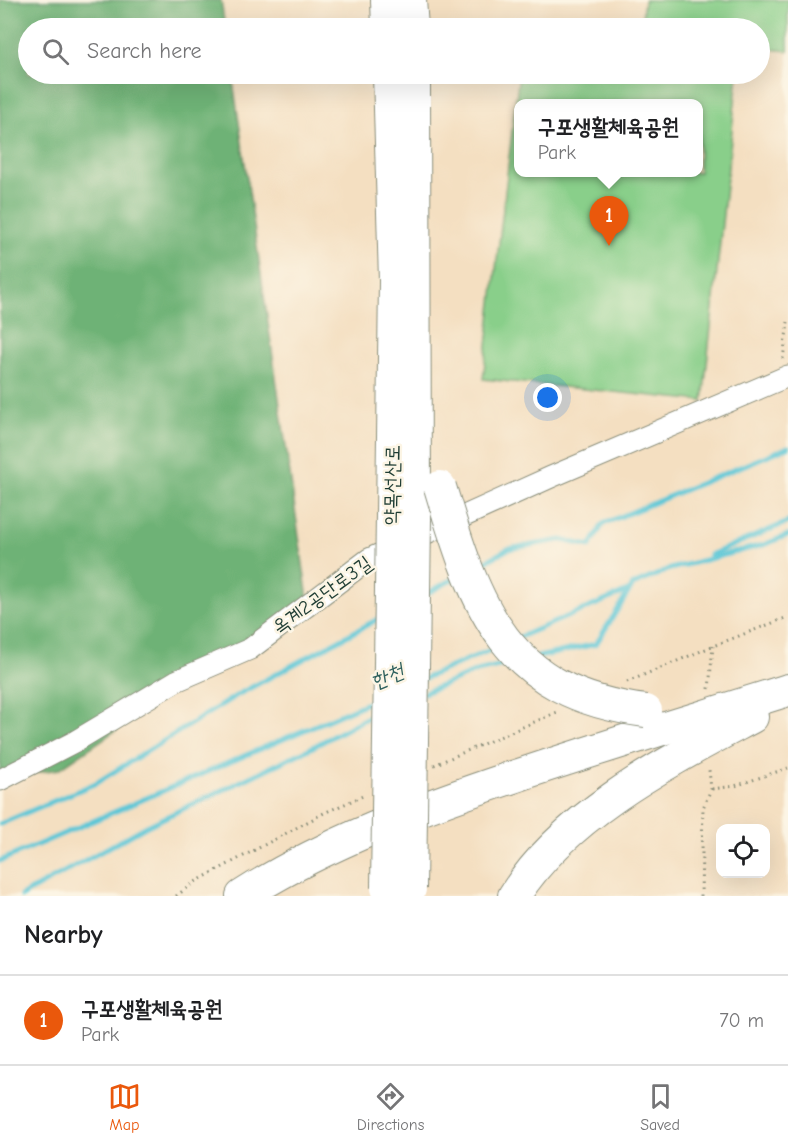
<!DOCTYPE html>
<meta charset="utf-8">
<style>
body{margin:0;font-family:"Comic Neue","Poor Story",sans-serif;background:#f6f6f6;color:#202124}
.controls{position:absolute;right:18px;bottom:18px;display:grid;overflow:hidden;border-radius:12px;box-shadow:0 6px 24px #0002}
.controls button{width:54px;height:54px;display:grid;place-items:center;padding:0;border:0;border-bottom:2px solid #e0e0e0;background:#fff;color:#202124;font:30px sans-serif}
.you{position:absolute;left:548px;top:398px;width:21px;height:21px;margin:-15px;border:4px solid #fff;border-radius:50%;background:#1a73e8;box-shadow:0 0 0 9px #1a73e833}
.badge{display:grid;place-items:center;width:39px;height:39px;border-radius:50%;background:#ea580c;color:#fff;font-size:20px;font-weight:700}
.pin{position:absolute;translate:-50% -50px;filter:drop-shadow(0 2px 3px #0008)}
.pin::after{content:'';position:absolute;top:32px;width:21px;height:18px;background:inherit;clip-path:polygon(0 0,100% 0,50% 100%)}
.popup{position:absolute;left:514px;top:99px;width:189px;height:78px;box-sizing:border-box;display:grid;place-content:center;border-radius:12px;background:#fff;filter:drop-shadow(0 2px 4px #0005);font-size:20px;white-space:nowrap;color:#757577}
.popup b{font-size:22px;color:#202124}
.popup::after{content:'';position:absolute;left:50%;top:100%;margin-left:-12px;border:12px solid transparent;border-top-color:#fff}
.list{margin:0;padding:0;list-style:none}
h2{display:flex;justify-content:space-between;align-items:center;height:78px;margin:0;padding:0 24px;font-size:26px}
h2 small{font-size:20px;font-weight:400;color:#757577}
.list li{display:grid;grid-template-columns:39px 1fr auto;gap:18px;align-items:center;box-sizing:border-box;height:90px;padding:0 24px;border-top:2px solid #e0e0e0}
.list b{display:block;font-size:22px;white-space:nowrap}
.list p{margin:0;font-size:20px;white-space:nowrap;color:#757577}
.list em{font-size:20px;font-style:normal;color:#757577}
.icon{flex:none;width:33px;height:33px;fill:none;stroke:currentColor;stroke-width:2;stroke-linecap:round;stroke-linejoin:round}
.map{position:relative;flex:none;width:788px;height:896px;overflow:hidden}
.search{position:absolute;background:#fff;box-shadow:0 6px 24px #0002;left:18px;right:18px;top:18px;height:66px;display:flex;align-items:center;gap:15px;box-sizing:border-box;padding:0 21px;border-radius:33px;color:#757577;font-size:22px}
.sheet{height:168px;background:#fff}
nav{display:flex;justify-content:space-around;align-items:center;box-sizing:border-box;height:84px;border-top:2px solid #e0e0e0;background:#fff;font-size:16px;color:#757577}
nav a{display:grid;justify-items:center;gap:3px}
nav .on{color:#ea580c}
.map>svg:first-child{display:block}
</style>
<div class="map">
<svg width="788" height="896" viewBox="0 0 788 896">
<rect width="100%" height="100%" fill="#fcf5e5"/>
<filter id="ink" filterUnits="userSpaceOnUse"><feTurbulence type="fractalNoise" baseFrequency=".0167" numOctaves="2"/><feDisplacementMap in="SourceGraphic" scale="12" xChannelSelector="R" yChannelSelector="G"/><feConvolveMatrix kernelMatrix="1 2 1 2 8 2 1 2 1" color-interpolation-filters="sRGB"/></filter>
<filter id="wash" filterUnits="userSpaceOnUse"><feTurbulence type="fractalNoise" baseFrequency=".008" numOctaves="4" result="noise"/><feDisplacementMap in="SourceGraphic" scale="24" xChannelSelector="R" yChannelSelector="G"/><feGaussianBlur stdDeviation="1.35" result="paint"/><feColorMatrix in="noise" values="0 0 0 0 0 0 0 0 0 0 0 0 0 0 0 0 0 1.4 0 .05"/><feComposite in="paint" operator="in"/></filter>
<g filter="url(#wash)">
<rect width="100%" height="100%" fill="#f4dfc1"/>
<g fill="#89cf8a" stroke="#54865f" stroke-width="1.5" fill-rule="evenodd">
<polygon points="644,0 788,0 788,51 760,48 760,28 641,28"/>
<path d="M519,74H738L703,401L483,379ZM519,104H699V172H519Z"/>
</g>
<polygon fill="#6eb276" stroke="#467855" stroke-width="1.5" points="0,0 221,0 225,28 28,28 28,74 232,74 308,599 59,769 0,778"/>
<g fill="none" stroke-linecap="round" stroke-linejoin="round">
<g stroke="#5dc7d7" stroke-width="5">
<polyline points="710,555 788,522"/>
<polyline points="476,567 508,549 561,540 590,546 603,524 788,447"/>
<polyline points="426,594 460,575"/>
<polyline points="517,638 630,590"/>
<polyline points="538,657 596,644 633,585 670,569 763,545 788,535"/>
<polyline points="423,679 497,647"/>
<polyline points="424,693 477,671 511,663"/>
<polyline points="0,824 96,783 239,694 380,618"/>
<polyline points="0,861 379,698"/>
<polyline points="21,896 147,826 309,749 379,711"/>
</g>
</g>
</g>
<g filter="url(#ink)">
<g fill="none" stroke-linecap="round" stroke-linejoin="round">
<g stroke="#8a8e7a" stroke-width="23">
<polyline id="minor" points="0,780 74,742 176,681 250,649 369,559 551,477 788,376"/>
</g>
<g stroke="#8a8e7a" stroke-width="34">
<g id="highway">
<polyline points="387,0 388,28"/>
<polyline points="410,0 412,28"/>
<polyline points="389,74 395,281 392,515"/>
<polyline points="414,74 415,519"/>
<path d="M242,896C325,843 420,808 513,777C604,746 696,719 788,690"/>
<path d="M514,896C566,813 668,762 752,717"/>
</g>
</g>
<g stroke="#8a8e7a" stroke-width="3" stroke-dasharray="1.5 4.5" stroke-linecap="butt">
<polyline points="783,359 788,322"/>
<polyline points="627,682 713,646 788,617"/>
<polyline points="709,689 713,646"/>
<polyline points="434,765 560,711"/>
<polyline points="712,789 735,786 788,768"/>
<polyline points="176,896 195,882 324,813 365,795"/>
<polyline points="701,896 703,808 711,789 709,770"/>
</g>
<use href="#minor" stroke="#fff" stroke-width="21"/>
<use href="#highway" stroke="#fff" stroke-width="32"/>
<g stroke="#8a8e7a" stroke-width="34" stroke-linecap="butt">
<g id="highway-bridge">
<path d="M440,487C476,608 505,694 646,711"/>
<polyline points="387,888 392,515"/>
<polyline points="410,889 415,519"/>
</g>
</g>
<use href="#highway-bridge" stroke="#fff" stroke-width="32"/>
</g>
</g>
<g text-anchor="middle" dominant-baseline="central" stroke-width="5" stroke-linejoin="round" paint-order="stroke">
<g font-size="20" fill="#1f3d34" stroke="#fcf5e5">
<text transform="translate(392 485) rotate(-89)">약목선산로</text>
<text transform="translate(322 595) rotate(-36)">옥계2공단로3길</text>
</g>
<g font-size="21" font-style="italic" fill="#2e605d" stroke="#fcf5e5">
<text transform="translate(387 676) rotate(-23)">한천</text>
</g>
</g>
</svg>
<div class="controls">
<button><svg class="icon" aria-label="locate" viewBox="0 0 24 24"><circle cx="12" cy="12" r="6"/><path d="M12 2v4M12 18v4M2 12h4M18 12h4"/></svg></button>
</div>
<div class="you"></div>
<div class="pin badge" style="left:609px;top:246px">1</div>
<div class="popup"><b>구포생활체육공원</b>Park</div>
<div class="search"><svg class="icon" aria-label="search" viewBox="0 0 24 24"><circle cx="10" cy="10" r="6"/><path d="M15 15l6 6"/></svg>Search here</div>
</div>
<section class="sheet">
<h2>Nearby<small></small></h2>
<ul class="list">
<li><span class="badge">1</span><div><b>구포생활체육공원</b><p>Park</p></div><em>70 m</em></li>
</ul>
</section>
<nav>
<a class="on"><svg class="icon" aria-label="map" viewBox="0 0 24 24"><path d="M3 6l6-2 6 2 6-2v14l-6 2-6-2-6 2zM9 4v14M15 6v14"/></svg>Map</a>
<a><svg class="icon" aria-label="directions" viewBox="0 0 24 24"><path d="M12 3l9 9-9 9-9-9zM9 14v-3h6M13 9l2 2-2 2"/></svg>Directions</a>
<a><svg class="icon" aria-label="saved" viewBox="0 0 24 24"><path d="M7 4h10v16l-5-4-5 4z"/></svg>Saved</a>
</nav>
